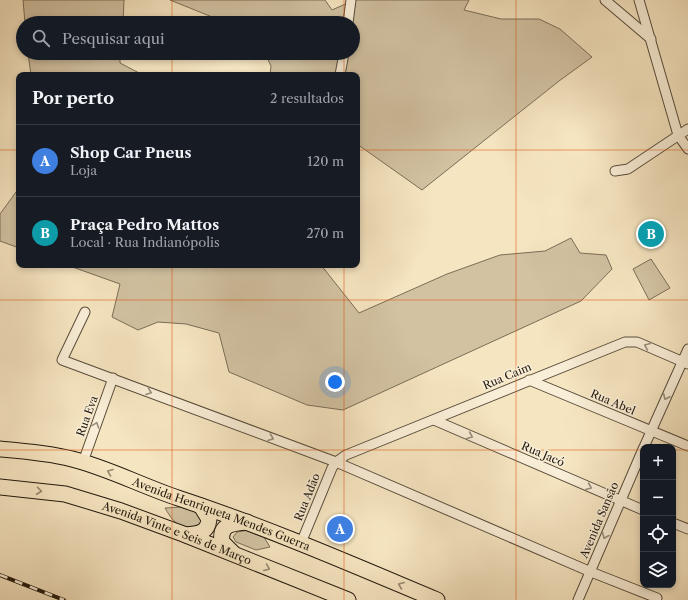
<!DOCTYPE html>
<html lang="pt">
<meta charset="utf-8">
<style>
body{margin:0;font-family:"Libre Caslon Text",serif;background:#242831;color:#f1f3f6}
.controls{position:absolute;right:12px;bottom:12px;display:grid;overflow:hidden;border-radius:8px;box-shadow:0 2px 6px #0003}
.controls button{width:36px;height:36px;display:grid;place-items:center;padding:0;border:0;border-bottom:1px solid #363941;background:#171b24;color:#f1f3f6;font:20px sans-serif}
.you{position:absolute;left:335px;top:382px;width:14px;height:14px;margin:-10px;border:3px solid #fff;border-radius:50%;background:#1a73e8;box-shadow:0 0 0 6px #1a73e833}
.badge{display:grid;place-items:center;width:26px;height:26px;border-radius:50%;background:#c59692;color:#fff;font-size:13px;font-weight:700}
.pin{position:absolute;translate:-50% -50%;border:2px solid #fff;box-shadow:0 1px 4px #0006}
.list{margin:0;padding:0;list-style:none}
h2{display:flex;justify-content:space-between;align-items:center;height:52px;margin:0;padding:0 16px;font-size:17px}
h2 small{font-size:13px;font-weight:400;color:#9ea1a6}
.list li{display:grid;grid-template-columns:26px 1fr auto;gap:12px;align-items:center;box-sizing:border-box;height:72px;padding:0 16px;border-top:1px solid #363941}
.list b{display:block;font-size:15px;white-space:nowrap}
.list p{margin:0;font-size:13px;white-space:nowrap;color:#9ea1a6}
.list em{font-size:13px;font-style:normal;color:#9ea1a6}
.icon{flex:none;width:22px;height:22px;fill:none;stroke:currentColor;stroke-width:2;stroke-linecap:round;stroke-linejoin:round}
.map{position:relative;flex:none;width:688px;height:600px;overflow:hidden}
.search{position:absolute;background:#171b24;box-shadow:0 2px 6px #0003;left:16px;top:16px;width:344px;height:44px;display:flex;align-items:center;gap:10px;box-sizing:border-box;padding:0 14px;border-radius:22px;color:#9ea1a6;font-size:15px}
.panel{position:absolute;background:#171b24;box-shadow:0 2px 6px #0003;left:16px;top:72px;width:344px;height:196px;border-radius:8px}
.map>svg:first-child{display:block}
</style>
<div class="map">
<svg width="688" height="600" viewBox="0 0 688 600">
<rect width="100%" height="100%" fill="#f6e5c1"/>
<filter id="stains"><feTurbulence type="fractalNoise" baseFrequency=".005" numOctaves="4"/><feColorMatrix values="0 0 0 0 .2 0 0 0 0 .09 0 0 0 0 .02 0 0 0 .5 -.17"/></filter>
<radialGradient id="worn" r=".72"><stop offset=".6" stop-color="#630" stop-opacity="0"/><stop offset="1" stop-color="#630" stop-opacity=".3"/></radialGradient>
<g fill="#d2c2a2" stroke="#7a6e58">
<polygon points="23,0 124,0 123,23 25,23"/>
<polygon points="170,0 325,0 332,10 350,2 351,0 469,0 464,10 501,19 539,19 560,29 592,57 559,81 422,190 357,144 357,75 270,75 271,66 265,53 353,53 353,23 227,23"/>
<polygon points="28,53 120,53 120,63 143,75 31,75"/>
<polygon points="19,188 19,248 0,241 0,214"/>
<polygon points="571,238 580,253 606,255 612,269 581,301 343,410 307,405 229,372 219,333 186,324 158,322 138,330 112,317 120,284 67,265 321,265 359,313 447,274 500,255 545,251"/>
<polygon points="651,259 670,288 649,300 633,269"/>
<path d="M181,507L197,512L205,525C183,529 177,529 165,508Z"/>
<polygon points="249,530 264,537 270,547 256,550 236,542 233,537 237,532"/>
</g>
<g fill="none" stroke-linecap="round" stroke-linejoin="round">
<g stroke="#574c3a" stroke-width="11">
<g id="minor">
<polyline points="605,0 651,39"/>
<polyline points="639,0 678,135 688,149"/>
<polyline points="348,23 351,0"/>
<polyline points="340,75 344,53"/>
<polyline points="615,171 628,169 688,129"/>
<polyline points="85,312 62,360 336,462 591,572 657,598"/>
<polyline points="529,380 688,446"/>
<polyline points="434,420 643,510"/>
<polyline points="644,447 688,349"/>
<polyline points="83,462 113,378"/>
<polyline points="673,523 688,529"/>
<polyline points="301,543 332,468 336,462 346,455 625,342 637,342 688,364"/>
<polyline points="578,600 643,449"/>
</g>
</g>
<g stroke="#22190d" stroke-width="17">
<g id="primary">
<path id="s1" d="M0,449C24,451 49,453 72,459C108,468 142,486 178,498C266,527 351,564 437,600"/>
<path id="s2" d="M0,487L65,494L121,511L186,535L348,600"/>
<path d="M186,535C198,534 208,533 209,519L201,506"/>
<path d="M233,553L222,542C219,524 233,523 247,522"/>
</g>
</g>
<use href="#minor" stroke="#f9eed7" stroke-width="9"/>
<use href="#primary" stroke="#f6e5c1" stroke-width="15"/>
<g stroke="#22190d" stroke-width="4">
<polyline id="rail" points="0,575 64,600"/>
</g>
<use href="#rail" stroke="#f9eed7" stroke-width="2.5" stroke-dasharray="8" stroke-linecap="butt"/>
</g>
<defs><path id="oneway-chevron" d="M-2-3.5L2.5 0L-2 3.5" fill="none" stroke-width="1.6" stroke-linecap="round" stroke-linejoin="round"/></defs>
<g stroke="#988e7c">
<use href="#oneway-chevron" transform="translate(647 346) rotate(-157)"/>
<use href="#oneway-chevron" transform="translate(149 392) rotate(20)"/>
<use href="#oneway-chevron" transform="translate(666 397) rotate(115)"/>
<use href="#oneway-chevron" transform="translate(96 425) rotate(-70)"/>
<use href="#oneway-chevron" transform="translate(470 436) rotate(23)"/>
<use href="#oneway-chevron" transform="translate(271 438) rotate(20)"/>
<use href="#oneway-chevron" transform="translate(589 487) rotate(23)"/>
<use href="#oneway-chevron" transform="translate(605 536) rotate(113)"/>
</g>
<g stroke="#978970">
<use href="#oneway-chevron" transform="translate(110 472) rotate(-159)"/>
<use href="#oneway-chevron" transform="translate(39 491) rotate(7)"/>
<use href="#oneway-chevron" transform="translate(267 568) rotate(22)"/>
<use href="#oneway-chevron" transform="translate(401 585) rotate(-157)"/>
</g>
<path fill="none" stroke="#de560c" stroke-width="1" stroke-opacity="0.55" d="M172,0V23M344,0V23M516,0V600M172,53V75M344,53V75M0,150H19M357,150H688M172,265V600M344,265V600M0,300H688M0,450H643M673,450H688"/>
<g text-anchor="middle" dominant-baseline="central" stroke-width="3" stroke-linejoin="round" paint-order="stroke">
<g font-size="11" fill="#22190d" stroke="#f9eed7">
<text transform="translate(507 376) rotate(-23)">Rua Caim</text>
<text transform="translate(613 402) rotate(23)">Rua Abel</text>
<text transform="translate(87 416) rotate(-70)">Rua Eva</text>
<text transform="translate(543 454) rotate(23)">Rua Jacó</text>
<text transform="translate(307 497) rotate(-68)">Rua Adão</text>
<text stroke="none"><textPath href="#s1" startOffset="232">Avenida Henriqueta Mendes Guerra</textPath></text>
<text transform="translate(599 520) rotate(-67)">Avenida Sansão</text>
<text stroke="none"><textPath href="#s2" startOffset="184">Avenida Vinte e Seis de Março</textPath></text>
</g>
</g>
<rect width="100%" height="100%" filter="url(#stains)"/>
<rect width="100%" height="100%" fill="url(#worn)"/>
</svg>
<div class="controls">
<button>+</button>
<button>−</button>
<button><svg class="icon" aria-label="locate" viewBox="0 0 24 24"><circle cx="12" cy="12" r="6"/><path d="M12 2v4M12 18v4M2 12h4M18 12h4"/></svg></button>
<button><svg class="icon" aria-label="layers" viewBox="0 0 24 24"><path d="M12 4l9 5-9 5-9-5zM3 14l9 5 9-5"/></svg></button>
</div>
<div class="you"></div>
<div class="pin badge" style="left:340px;top:529px;background:#3f7fe0">A</div>
<div class="pin badge" style="left:651px;top:234px;background:#0f9aa8">B</div>
<div class="search"><svg class="icon" aria-label="search" viewBox="0 0 24 24"><circle cx="10" cy="10" r="6"/><path d="M15 15l6 6"/></svg>Pesquisar aqui</div>
<section class="panel">
<h2>Por perto<small>2 resultados</small></h2>
<ul class="list">
<li><span class="badge" style="background:#3f7fe0">A</span><div><b>Shop Car Pneus</b><p>Loja</p></div><em>120 m</em></li>
<li><span class="badge" style="background:#0f9aa8">B</span><div><b>Praça Pedro Mattos</b><p>Local · Rua Indianópolis</p></div><em>270 m</em></li>
</ul>
</section>
</div>
